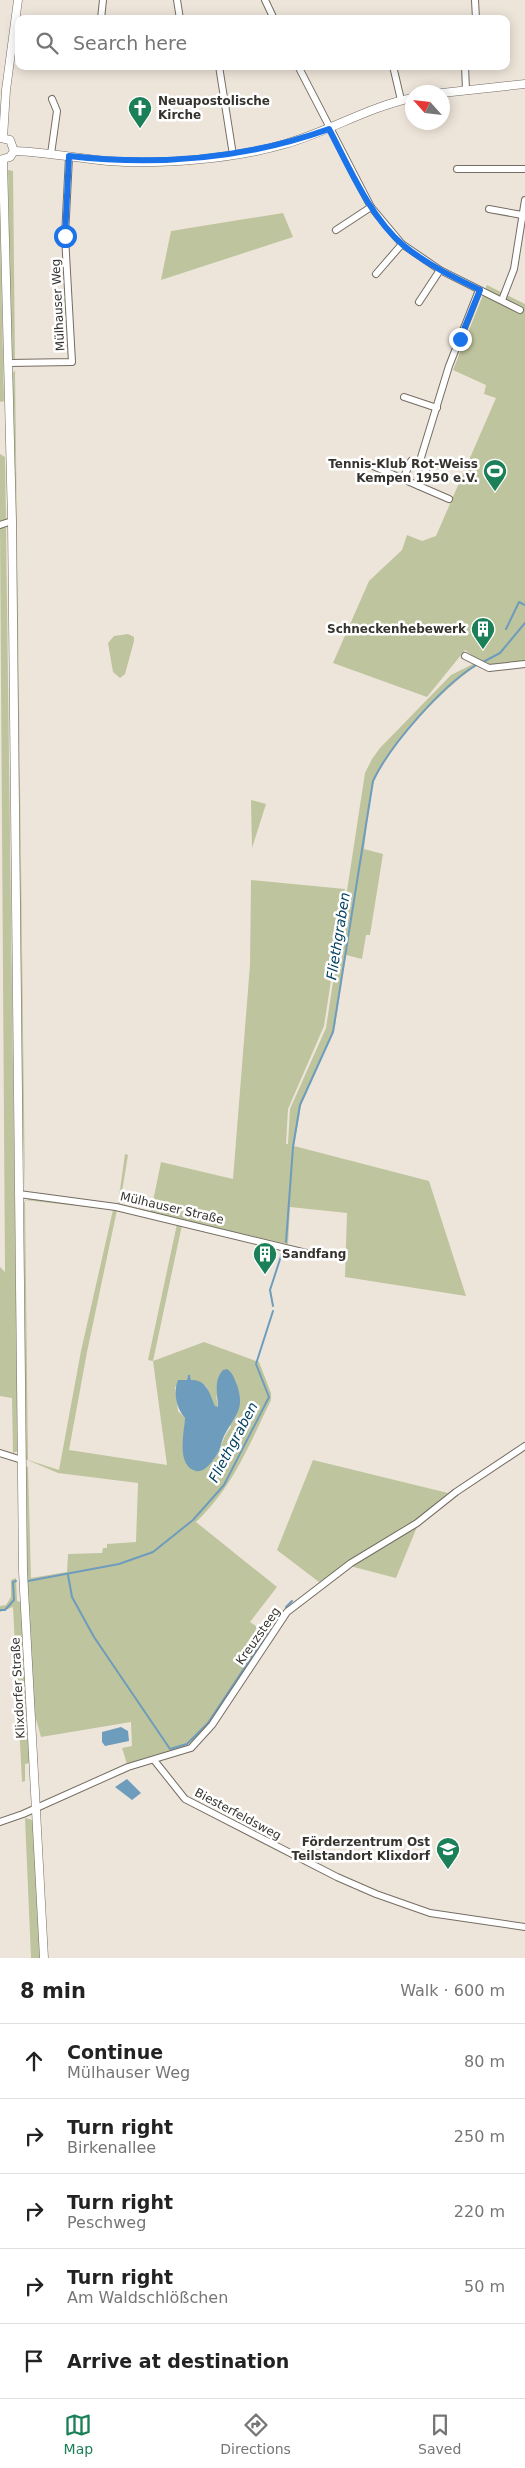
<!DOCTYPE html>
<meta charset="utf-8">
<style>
body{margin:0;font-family:"DejaVu Sans",sans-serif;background:#f6f6f6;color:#222}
.compass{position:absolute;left:405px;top:85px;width:45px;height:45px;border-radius:50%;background:#fff;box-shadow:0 2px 12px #0003;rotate:297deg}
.stop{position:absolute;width:15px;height:15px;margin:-11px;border:4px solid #1a73e8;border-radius:50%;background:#fff}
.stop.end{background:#1a73e8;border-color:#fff;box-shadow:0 1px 5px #0008}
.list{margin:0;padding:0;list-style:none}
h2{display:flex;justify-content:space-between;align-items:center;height:65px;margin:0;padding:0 20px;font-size:21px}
h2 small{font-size:16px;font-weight:400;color:#767676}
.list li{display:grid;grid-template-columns:32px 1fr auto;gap:15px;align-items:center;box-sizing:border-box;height:75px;padding:0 20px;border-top:1px solid #e0e0e0}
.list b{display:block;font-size:19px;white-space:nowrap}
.list p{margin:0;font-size:16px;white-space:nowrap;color:#767676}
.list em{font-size:16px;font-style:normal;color:#767676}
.icon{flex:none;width:28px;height:28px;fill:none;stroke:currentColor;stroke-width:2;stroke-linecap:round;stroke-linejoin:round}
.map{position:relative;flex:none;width:525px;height:1958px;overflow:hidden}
.search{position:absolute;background:#fff;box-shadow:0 2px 12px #0003;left:15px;right:15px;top:15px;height:55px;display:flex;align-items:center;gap:12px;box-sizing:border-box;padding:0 18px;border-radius:10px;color:#767676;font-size:19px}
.sheet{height:440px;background:#fff}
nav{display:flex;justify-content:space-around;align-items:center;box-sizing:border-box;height:70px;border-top:1px solid #e0e0e0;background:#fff;font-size:14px;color:#767676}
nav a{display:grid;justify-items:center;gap:2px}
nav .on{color:#1b7f58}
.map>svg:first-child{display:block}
</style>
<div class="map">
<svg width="525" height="1958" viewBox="0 0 525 1958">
<rect width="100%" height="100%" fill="#eee5da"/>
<g fill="#bec49d" fill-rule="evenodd">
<polygon points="8,170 13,171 15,360 11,357"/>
<polygon points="283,213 293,237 161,280 171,231"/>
<polygon points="0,221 4,401 0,402"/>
<polygon points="487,285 525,304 525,662 501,666 485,665 465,650 427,697 333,663 369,581 402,550 407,535 422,541 436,536 496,398 484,394 486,385 453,370"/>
<polygon points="15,370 25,1192 20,1056 12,374"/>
<polygon points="0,454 5,457 6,519 0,523"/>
<polygon points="6,527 18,1451 13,1453 12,1398 0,1396 0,1267 5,1272 0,528"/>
<polygon points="128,634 134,637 134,641 125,674 120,678 113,672 108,643 114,636"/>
<path d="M475,663L478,665C449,683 384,748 374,781C368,802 367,827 364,849L383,854L370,935H366L362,959L346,955L335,1026L301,1105L294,1146L429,1181L466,1296L345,1277L347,1213L290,1207L288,1244L123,1207L118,1204L125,1154L128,1155L120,1204L151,1211L161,1162L233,1179L250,965L251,880L345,889L324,1026L288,1109L286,1144H288L290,1109L326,1028L365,773L372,759L380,748L451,675Z"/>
<polygon points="251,800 266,804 252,848"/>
<path d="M30,1198L117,1209L182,1225L153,1361L204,1342L259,1362L271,1393V1400C249,1445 233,1487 196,1522L277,1587L250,1622L268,1634L199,1737L179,1750L130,1764H127L122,1748L132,1746L131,1722L41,1737L34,1712L27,1578L26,1468L28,1466L31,1578L67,1572L68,1554L102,1553L103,1548H107V1544L136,1542L138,1483L58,1473L25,1459L24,1202ZM25,1200L113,1210L81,1351L59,1470L28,1460ZM117,1210L177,1224L148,1360L153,1361L167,1465L69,1450L87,1352ZM188,1375H190L191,1380L206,1386L215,1407H218L216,1395L231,1427C223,1436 222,1447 215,1457L183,1453L185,1418L178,1411L175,1387L187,1380Z"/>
<polygon points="313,1460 448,1493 413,1522 319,1582 277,1550"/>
<polygon points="417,1527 396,1578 350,1566"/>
<polygon points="16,1578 17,1601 21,1602 30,1763 25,1764 25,1781 22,1782 13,1607 0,1612 0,1606 6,1605 11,1597 11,1580"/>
<polygon points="25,1818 33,1820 40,1958 31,1958"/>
</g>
<g fill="#6e9cbc">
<path d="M227,1369C233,1373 234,1378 237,1385C245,1409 236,1414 225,1434C221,1441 221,1449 216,1456C212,1462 204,1473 196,1471C176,1466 184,1433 185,1418C176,1408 173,1392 178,1380H187L188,1375H190L191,1380C207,1379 210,1395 215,1406L218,1407C218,1394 213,1381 223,1370Z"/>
<polygon points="121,1727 128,1731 129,1741 105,1746 102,1742 102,1732"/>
<polygon points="127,1779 141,1793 132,1800 115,1787"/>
</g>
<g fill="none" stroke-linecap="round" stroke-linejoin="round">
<g stroke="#6e9cbc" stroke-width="2">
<polyline points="506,629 519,602 525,605"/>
<polyline points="483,662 500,653 525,623"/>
<path d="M286,1242L293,1147L300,1105L333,1032L373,781C390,745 442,686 476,665"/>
<polyline points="273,1306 270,1290 283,1250"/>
<polyline points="68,1575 72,1597 94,1637 170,1749 187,1744 208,1723 271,1628"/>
<polyline points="28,1581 119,1564 153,1552 193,1520 224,1485 269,1397 256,1364 273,1311"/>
<polyline points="286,1607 292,1601"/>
<polyline points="0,1610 5,1610 14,1600 13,1582 16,1581"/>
<polyline points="275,1622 281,1612"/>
</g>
<g stroke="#756d63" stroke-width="8">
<g id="minor">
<polyline points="177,0 180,19"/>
<polyline points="265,0 274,19"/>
<polyline points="475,0 476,19"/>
<polyline points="101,19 103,0"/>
<polyline points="219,66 233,155"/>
<polyline points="298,66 371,207 402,244 440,270 520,310"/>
<polyline points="393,66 401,100"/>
<polyline points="465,66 466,90"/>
<polyline points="51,154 57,111 52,99"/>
<polyline points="457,169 525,169"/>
<polyline points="489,209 522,215"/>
<polyline points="336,230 371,207"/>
<polyline points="376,274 402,244"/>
<polyline points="502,300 514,269 525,200"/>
<polyline points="419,302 440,270"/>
<polyline points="9,363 72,362 65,236 69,157"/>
<polyline points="404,397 437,408"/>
<polygon points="411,461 427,468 419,486 403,479"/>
<polyline points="419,464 449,366 479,290"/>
<polyline points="371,465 403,479"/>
<polyline points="419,486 449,499"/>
<polyline points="0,525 12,521"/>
<polyline points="465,656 489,668 525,664"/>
<polyline points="19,1194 116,1207 319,1256"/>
<polyline points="0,1453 22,1460"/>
<polyline points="154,1760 185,1799 337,1877 376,1894 430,1913 525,1927"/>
<polyline points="0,1822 23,1814 128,1767 191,1748 212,1725 287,1612 351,1563 417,1523 456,1492 525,1446"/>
</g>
</g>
<g stroke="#756d63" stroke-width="9">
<g id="tertiary">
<polyline points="442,93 525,84"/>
<polyline points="0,138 10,140 14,151 10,157 0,160"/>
<polyline points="3,138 6,90 18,0"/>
<path d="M14,151C45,152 76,158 108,161C160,165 234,159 285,144C328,132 368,107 412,98"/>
<polyline points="3,160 12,521 23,1571 44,1958"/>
</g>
</g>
<use href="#minor" stroke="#fff" stroke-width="6"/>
<use href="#tertiary" stroke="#fff" stroke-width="8"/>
</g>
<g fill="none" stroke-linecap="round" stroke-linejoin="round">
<path stroke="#1a73e8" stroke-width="6" d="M65,236L69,156C157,166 245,159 329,129C349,167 370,217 403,245C426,264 453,277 480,290L460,339"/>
</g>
<defs>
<g id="church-pin" transform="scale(1.25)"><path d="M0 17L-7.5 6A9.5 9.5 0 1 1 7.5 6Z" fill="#1b7f58" stroke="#fff"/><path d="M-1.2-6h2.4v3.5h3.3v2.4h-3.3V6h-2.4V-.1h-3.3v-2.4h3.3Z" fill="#fff"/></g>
<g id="stadium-pin" transform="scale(1.25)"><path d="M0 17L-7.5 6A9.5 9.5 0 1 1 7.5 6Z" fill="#1b7f58" stroke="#fff"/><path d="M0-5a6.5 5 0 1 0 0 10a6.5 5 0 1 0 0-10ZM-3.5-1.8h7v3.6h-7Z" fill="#fff"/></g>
<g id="building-pin" transform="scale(1.25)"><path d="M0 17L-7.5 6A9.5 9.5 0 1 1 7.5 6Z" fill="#1b7f58" stroke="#fff"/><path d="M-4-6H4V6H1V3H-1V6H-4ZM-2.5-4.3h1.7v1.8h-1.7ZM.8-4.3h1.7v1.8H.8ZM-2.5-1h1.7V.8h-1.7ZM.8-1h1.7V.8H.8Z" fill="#fff"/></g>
<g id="school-pin" transform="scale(1.25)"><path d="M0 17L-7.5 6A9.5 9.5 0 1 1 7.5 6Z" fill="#1b7f58" stroke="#fff"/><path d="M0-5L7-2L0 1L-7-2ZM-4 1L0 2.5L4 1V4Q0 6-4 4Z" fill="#fff"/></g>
</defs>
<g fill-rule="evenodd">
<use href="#church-pin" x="140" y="108"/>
<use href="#stadium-pin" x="495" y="471"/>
<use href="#building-pin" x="483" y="629"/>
<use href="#building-pin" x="265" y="1254"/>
<use href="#school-pin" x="448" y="1849"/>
</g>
<g text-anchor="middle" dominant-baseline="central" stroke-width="5" stroke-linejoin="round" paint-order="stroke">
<g font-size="12" font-weight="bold" fill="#36322e" stroke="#fff" text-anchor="end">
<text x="158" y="101" text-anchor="start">Neuapostolische<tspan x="158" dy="14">Kirche</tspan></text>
<text x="478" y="464">Tennis-Klub Rot-Weiss<tspan x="478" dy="14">Kempen 1950 e.V.</tspan></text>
<text x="466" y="629">Schneckenhebewerk</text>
<text x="282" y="1254" text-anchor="start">Sandfang</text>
<text x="430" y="1842">Förderzentrum Ost<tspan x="430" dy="14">Teilstandort Klixdorf</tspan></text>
</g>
<g font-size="12" fill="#36322e" stroke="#fff">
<text transform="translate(58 305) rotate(-93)">Mülhauser Weg</text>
<text transform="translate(172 1208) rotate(13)">Mülhauser Straße</text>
<text transform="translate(258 1636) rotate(-55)">Kreuzsteeg</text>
<text transform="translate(18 1688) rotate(-93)">Klixdorfer Straße</text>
<text transform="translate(238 1814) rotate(28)">Biesterfeldsweg</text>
</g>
<g font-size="14" font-style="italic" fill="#054161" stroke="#fff">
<text transform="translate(338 936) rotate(-81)">Fliethgraben</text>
<text transform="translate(233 1442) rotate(-62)">Fliethgraben</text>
</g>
</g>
</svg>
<svg class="compass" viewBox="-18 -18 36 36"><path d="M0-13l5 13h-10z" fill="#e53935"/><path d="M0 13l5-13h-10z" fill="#767676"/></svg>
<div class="stop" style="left:65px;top:236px"></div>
<div class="stop end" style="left:460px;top:339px"></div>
<div class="search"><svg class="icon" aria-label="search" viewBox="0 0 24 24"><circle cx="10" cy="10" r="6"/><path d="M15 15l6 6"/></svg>Search here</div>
</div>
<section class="sheet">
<h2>8 min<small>Walk · 600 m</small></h2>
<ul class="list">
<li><svg class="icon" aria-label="ahead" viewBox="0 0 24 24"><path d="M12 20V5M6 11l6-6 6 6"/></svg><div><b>Continue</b><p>Mülhauser Weg</p></div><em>80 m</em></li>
<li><svg class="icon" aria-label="right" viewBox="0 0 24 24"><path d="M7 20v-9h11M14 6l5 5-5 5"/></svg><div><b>Turn right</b><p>Birkenallee</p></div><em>250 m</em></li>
<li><svg class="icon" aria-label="right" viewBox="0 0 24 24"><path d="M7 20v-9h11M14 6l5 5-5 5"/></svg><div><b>Turn right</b><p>Peschweg</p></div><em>220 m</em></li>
<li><svg class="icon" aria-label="right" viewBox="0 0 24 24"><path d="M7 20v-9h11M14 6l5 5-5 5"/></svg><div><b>Turn right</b><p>Am Waldschlößchen</p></div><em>50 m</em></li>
<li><svg class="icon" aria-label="arrive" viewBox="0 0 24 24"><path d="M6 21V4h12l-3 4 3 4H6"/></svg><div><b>Arrive at destination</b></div></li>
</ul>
</section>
<nav>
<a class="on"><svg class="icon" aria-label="map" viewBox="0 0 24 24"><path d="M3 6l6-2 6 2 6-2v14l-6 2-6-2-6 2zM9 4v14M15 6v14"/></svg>Map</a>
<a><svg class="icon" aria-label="directions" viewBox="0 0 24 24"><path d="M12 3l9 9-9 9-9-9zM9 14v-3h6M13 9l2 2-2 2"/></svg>Directions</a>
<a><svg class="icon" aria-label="saved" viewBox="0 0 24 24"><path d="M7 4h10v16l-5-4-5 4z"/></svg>Saved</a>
</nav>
